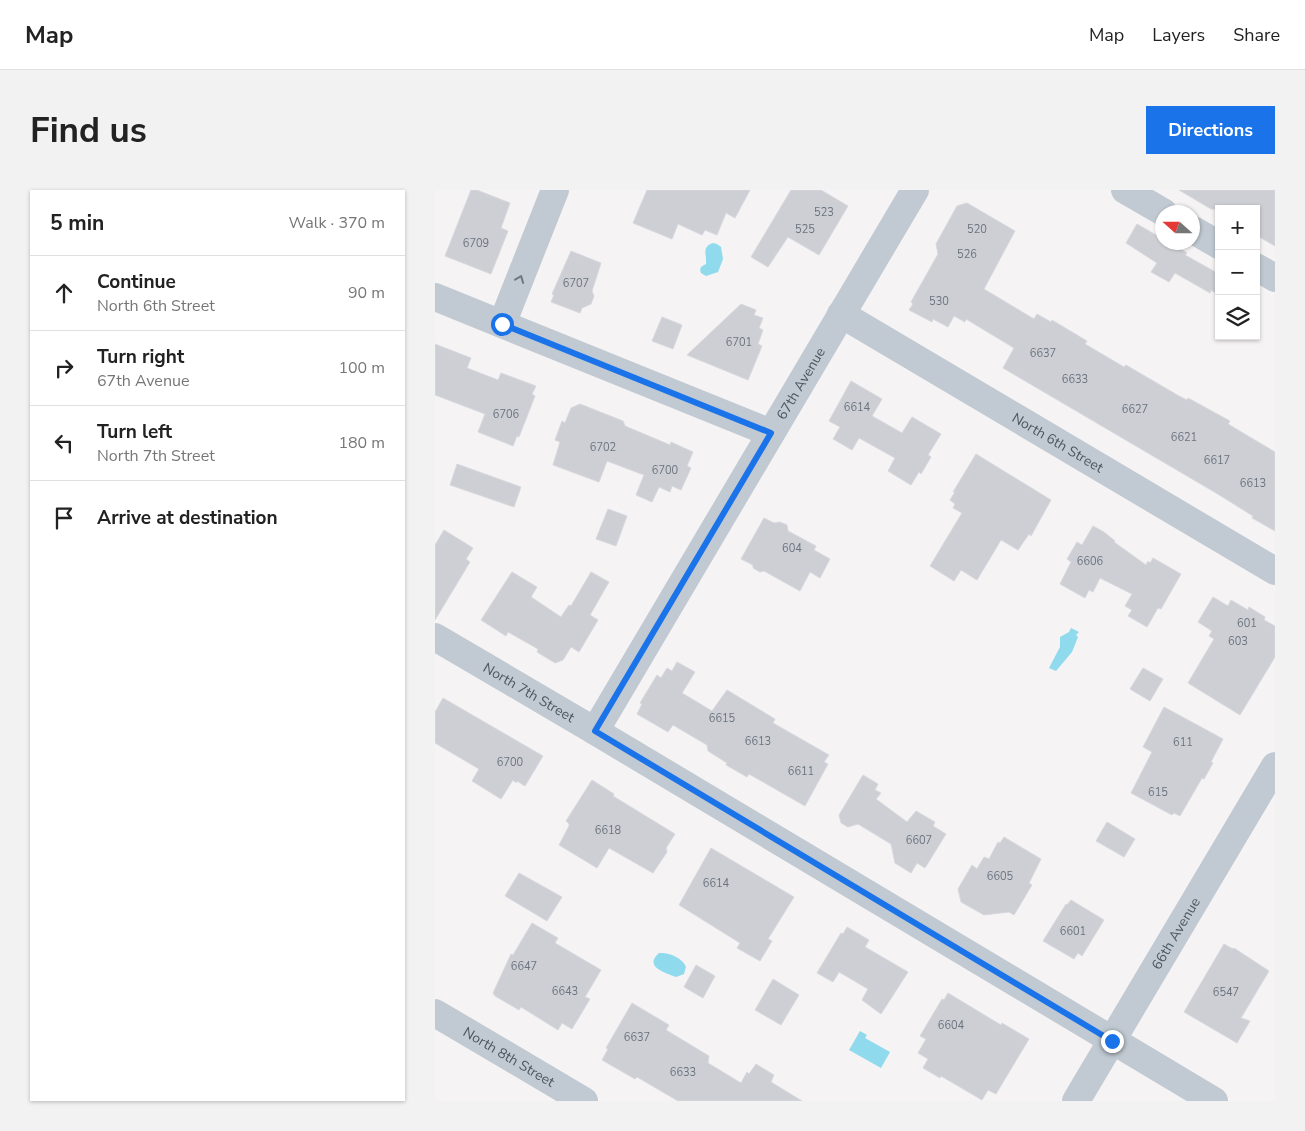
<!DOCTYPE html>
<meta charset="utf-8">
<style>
body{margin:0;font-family:"Nunito Sans",sans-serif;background:#f2f2f2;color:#222}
.controls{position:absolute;right:15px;top:15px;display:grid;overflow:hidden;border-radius:0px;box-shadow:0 1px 4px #0004}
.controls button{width:45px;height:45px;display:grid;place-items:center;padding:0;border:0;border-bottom:1px solid #e0e0e0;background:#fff;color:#222;font:25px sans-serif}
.compass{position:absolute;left:720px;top:15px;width:45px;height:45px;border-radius:50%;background:#fff;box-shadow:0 1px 4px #0004;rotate:291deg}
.stop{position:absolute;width:15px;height:15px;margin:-11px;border:4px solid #1a73e8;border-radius:50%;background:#fff}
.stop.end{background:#1a73e8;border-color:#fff;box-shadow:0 1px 5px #0008}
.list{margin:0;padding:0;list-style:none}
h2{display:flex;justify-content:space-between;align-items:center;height:65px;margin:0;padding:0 20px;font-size:21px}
h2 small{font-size:16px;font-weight:400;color:#767676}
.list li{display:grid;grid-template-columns:32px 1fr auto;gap:15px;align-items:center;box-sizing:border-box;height:75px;padding:0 20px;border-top:1px solid #e0e0e0}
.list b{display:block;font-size:19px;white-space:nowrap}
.list p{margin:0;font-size:16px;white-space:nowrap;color:#767676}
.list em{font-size:16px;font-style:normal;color:#767676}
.icon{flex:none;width:28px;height:28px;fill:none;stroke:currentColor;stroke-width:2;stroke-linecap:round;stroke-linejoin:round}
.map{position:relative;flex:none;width:840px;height:911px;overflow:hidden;border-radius:0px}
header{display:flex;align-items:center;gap:30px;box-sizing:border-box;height:70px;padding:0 25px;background:#fff;border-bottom:1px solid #e0e0e0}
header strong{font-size:24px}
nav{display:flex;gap:28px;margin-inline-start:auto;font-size:18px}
.intro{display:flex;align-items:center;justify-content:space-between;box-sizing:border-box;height:120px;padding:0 30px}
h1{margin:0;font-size:35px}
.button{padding:12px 22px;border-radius:0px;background:#1a73e8;color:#fff;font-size:18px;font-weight:700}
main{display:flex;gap:30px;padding:0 30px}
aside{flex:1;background:#fff;border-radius:0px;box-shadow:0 1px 4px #0004}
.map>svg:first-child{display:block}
</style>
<header>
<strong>Map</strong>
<nav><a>Map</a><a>Layers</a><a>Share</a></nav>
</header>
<div class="intro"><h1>Find us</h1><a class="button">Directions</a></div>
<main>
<aside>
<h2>5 min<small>Walk · 370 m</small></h2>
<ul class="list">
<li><svg class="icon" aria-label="ahead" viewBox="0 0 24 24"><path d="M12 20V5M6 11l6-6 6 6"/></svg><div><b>Continue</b><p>North 6th Street</p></div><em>90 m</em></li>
<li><svg class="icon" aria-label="right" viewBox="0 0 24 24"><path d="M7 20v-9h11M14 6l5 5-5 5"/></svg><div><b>Turn right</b><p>67th Avenue</p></div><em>100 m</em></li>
<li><svg class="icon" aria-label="left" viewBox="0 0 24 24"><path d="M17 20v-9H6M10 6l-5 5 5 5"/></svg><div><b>Turn left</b><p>North 7th Street</p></div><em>180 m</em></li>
<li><svg class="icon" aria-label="arrive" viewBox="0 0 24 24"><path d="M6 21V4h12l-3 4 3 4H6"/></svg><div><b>Arrive at destination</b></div></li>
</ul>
</aside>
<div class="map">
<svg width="840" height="911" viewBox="0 0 840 911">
<rect width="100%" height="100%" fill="#f5f3f3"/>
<g fill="#90daee">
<path d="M278,53L282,54L286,57L288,69L283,82L271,86L266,83C264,78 266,76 271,74C272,65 266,57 278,53Z"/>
<polygon points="636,438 644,442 641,445 643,447 637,462 621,481 614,478 625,457 625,447 634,442"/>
<path d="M224,763C234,762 248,768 251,777L249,784L241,787C231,783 208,777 224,763Z"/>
<polygon points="425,841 432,845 430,848 455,862 446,878 414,860"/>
</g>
<g fill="#cdcfd5" stroke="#d7d9de">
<polygon points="36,0 42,0 75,13 66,38 73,41 56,84 10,66"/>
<polygon points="212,0 315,0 300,28 291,23 282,45 270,40 267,45 243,34 237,49 198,33"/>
<polygon points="356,0 386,0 413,16 384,65 353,47 333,77 316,67"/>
<polygon points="744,0 840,0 840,56 821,45 821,19 776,19"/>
<polygon points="532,13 580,41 549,99 599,129 602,124 616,132 617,130 652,151 650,154 689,177 691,175 744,206 752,210 753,208 795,231 793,234 840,262 840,341 817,328 818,326 781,303 568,178 579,158 531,129 530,132 519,126 513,137 498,129 497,132 474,120 478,114 476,112 503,64 501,54 507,43 522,16"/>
<polygon points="702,34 728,49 728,52 735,52 752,63 750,65 784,84 784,105 776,100 775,103 740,83 734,92 716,82 722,73 691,53"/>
<polygon points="136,61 166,73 157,101 159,106 156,114 147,118 145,123 116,112 119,105 117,104"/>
<polygon points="306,114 321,120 319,125 328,128 324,138 328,140 323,154 327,156 313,190 252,165"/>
<polygon points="227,127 247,135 238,159 217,151"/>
<polygon points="0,154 36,168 32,178 63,190 66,183 101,196 97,204 100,206 84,247 82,246 78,256 43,242 50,224 0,205"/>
<polygon points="416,191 447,209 437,226 467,243 477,227 506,244 493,265 496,267 486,284 484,282 476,295 453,281 460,268 424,248 417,260 398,249 405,237 394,231"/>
<polygon points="145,214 188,231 190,236 235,255 236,252 258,262 252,276 256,278 246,300 237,296 235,302 224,297 217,312 201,305 209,285 172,271 164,292 118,275 125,252 120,250 127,231 130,233 136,218"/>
<polygon points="541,264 616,310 596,346 594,344 583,360 566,350 542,390 526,380 519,391 495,376 527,323 518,318 520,314 515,310 520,302 518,302"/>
<polygon points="22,274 86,297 79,317 15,295"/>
<polygon points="173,319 192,326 181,356 161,349"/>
<polygon points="329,328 339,333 345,332 352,335 353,341 381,356 379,360 395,369 385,388 375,382 365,401 329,381 325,382 318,378 318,375 306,369"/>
<polygon points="658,336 669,342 680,351 679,352 711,375 713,371 715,373 718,368 746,384 726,419 723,418 712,437 693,426 697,420 690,416 697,404 665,388 658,402 654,400 650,408 625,394 636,372 632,369 642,352 647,355"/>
<polygon points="9,340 38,358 31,369 35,372 0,430 0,355"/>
<polygon points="77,382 102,397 96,407 126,427 134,415 136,416 156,382 174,392 155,425 163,430 144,462 136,457 128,470 120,473 102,462 103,459 73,442 71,446 46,430"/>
<polygon points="778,407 793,416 796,410 813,420 814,417 830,427 829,430 840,436 840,467 805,525 753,493 779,449 774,446 777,441 763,432"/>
<polygon points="242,472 260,482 247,503 277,521 292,500 340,529 338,533 394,565 389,572 393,574 370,616 314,584 312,587 291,575 292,573 273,561 272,555 238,535 233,542 202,524 207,514 205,513 222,485 226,488 232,478 237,481"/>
<polygon points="708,478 728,489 715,511 695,499"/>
<polygon points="8,508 108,566 90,596 82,591 81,593 78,590 66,609 37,591 44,579 0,553 0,522"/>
<polygon points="729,517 788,549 776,572 778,573 769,589 767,588 745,626 739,623 737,625 696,603 717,562 708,557"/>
<polygon points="428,585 443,594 440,600 446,603 441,609 472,632 481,621 500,632 498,636 511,644 490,678 482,673 476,683 460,673 456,654 423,634 413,637 406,633 404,625"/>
<polygon points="157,590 179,604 178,606 240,644 231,658 232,662 218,683 174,658 162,678 124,655 134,636 134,634 131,631"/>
<polygon points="672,632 700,649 689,667 661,651"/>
<polygon points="569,647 606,669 594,693 597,695 579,725 574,722 549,725 526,712 523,699 537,675 542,679 549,667 554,669 563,652 565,653"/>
<polygon points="276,658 359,707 333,749 337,751 325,771 302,758 305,753 244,715"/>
<polygon points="84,683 127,707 112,731 70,706"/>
<polygon points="636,710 669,730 647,766 643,763 639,769 608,751 631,714 632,715"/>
<polygon points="97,733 123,748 120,753 166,780 150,807 155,809 137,839 127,833 123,840 86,817 84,820 60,806 58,803 76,764 78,765"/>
<polygon points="412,737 434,750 430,757 473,782 446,824 427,810 433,799 404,782 398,792 382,783 406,743 408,744"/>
<polygon points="789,754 798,759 799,758 834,781 806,828 815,831 802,853 749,822"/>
<polygon points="261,775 280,786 268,808 249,797"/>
<polygon points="338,789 364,805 346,835 320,820"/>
<polygon points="513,803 566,835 567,833 594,849 561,904 553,900 547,910 506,886 505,888 488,878 493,869 483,863 491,849 485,846 507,809 509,810"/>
<polygon points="197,813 234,835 231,840 274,866 273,873 306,893 312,882 314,884 321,874 339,885 336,892 367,911 243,911 202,887 200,889 167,870 173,859 171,858"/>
</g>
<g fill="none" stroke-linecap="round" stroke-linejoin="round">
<g stroke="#c1cad2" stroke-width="28">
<polyline points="690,0 728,22"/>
<polyline points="758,40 784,55"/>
<polyline points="821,77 840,88"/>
<polyline points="0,107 336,243"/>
<path id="s1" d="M406,124L840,381"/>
<polyline points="67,134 120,0"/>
<path id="s2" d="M0,447L160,541L779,911"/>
<path id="s3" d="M160,541L480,0"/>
<path id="s4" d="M0,823L149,911"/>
<path id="s5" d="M641,911L840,576"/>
</g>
</g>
<defs><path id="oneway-chevron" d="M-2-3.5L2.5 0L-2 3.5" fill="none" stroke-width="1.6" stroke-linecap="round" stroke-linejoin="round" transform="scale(1.25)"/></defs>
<use stroke="#6e7983" href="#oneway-chevron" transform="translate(85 89) rotate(-68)"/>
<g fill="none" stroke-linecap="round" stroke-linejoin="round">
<polyline stroke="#1a73e8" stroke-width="6" points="67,134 336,243 160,541 677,851"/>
</g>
<g text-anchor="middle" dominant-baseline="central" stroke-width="4.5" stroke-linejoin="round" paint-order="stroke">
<g font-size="11" fill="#6b747e">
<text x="389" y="22">523</text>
<text x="370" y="39">525</text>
<text x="542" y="39">520</text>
<text x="41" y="53">6709</text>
<text x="532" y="64">526</text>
<text x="141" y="93">6707</text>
<text x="504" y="111">530</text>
<text x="304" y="152">6701</text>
<text x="608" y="163">6637</text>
<text x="640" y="189">6633</text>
<text x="422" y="217">6614</text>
<text x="700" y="219">6627</text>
<text x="71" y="224">6706</text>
<text x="749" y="247">6621</text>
<text x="168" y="257">6702</text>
<text x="782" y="270">6617</text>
<text x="230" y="280">6700</text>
<text x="818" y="293">6613</text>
<text x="357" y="358">604</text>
<text x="655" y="371">6606</text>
<text x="812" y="433">601</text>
<text x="803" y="451">603</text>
<text x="287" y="528">6615</text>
<text x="323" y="551">6613</text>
<text x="748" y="552">611</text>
<text x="75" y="572">6700</text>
<text x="366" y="581">6611</text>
<text x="723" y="602">615</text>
<text x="173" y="640">6618</text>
<text x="484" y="650">6607</text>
<text x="565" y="686">6605</text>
<text x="281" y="693">6614</text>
<text x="638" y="741">6601</text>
<text x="89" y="776">6647</text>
<text x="130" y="801">6643</text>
<text x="791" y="802">6547</text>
<text x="516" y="835">6604</text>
<text x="202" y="847">6637</text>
<text x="248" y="882">6633</text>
</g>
<g font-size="14" fill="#4a5661" stroke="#fff">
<text stroke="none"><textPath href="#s3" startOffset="404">67th Avenue</textPath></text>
<text stroke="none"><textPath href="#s1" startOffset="252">North 6th Street</textPath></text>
<text stroke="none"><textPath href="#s2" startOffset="109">North 7th Street</textPath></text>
<text stroke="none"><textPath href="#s5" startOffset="195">66th Avenue</textPath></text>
<text stroke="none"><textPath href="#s4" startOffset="86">North 8th Street</textPath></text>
</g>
</g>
</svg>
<div class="controls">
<button>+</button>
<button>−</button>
<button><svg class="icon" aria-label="layers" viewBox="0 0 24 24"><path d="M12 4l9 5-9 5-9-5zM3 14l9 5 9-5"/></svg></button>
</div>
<svg class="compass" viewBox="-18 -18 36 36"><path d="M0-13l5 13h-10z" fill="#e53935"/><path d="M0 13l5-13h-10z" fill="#767676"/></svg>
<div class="stop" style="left:67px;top:134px"></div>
<div class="stop end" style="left:677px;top:851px"></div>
</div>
</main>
